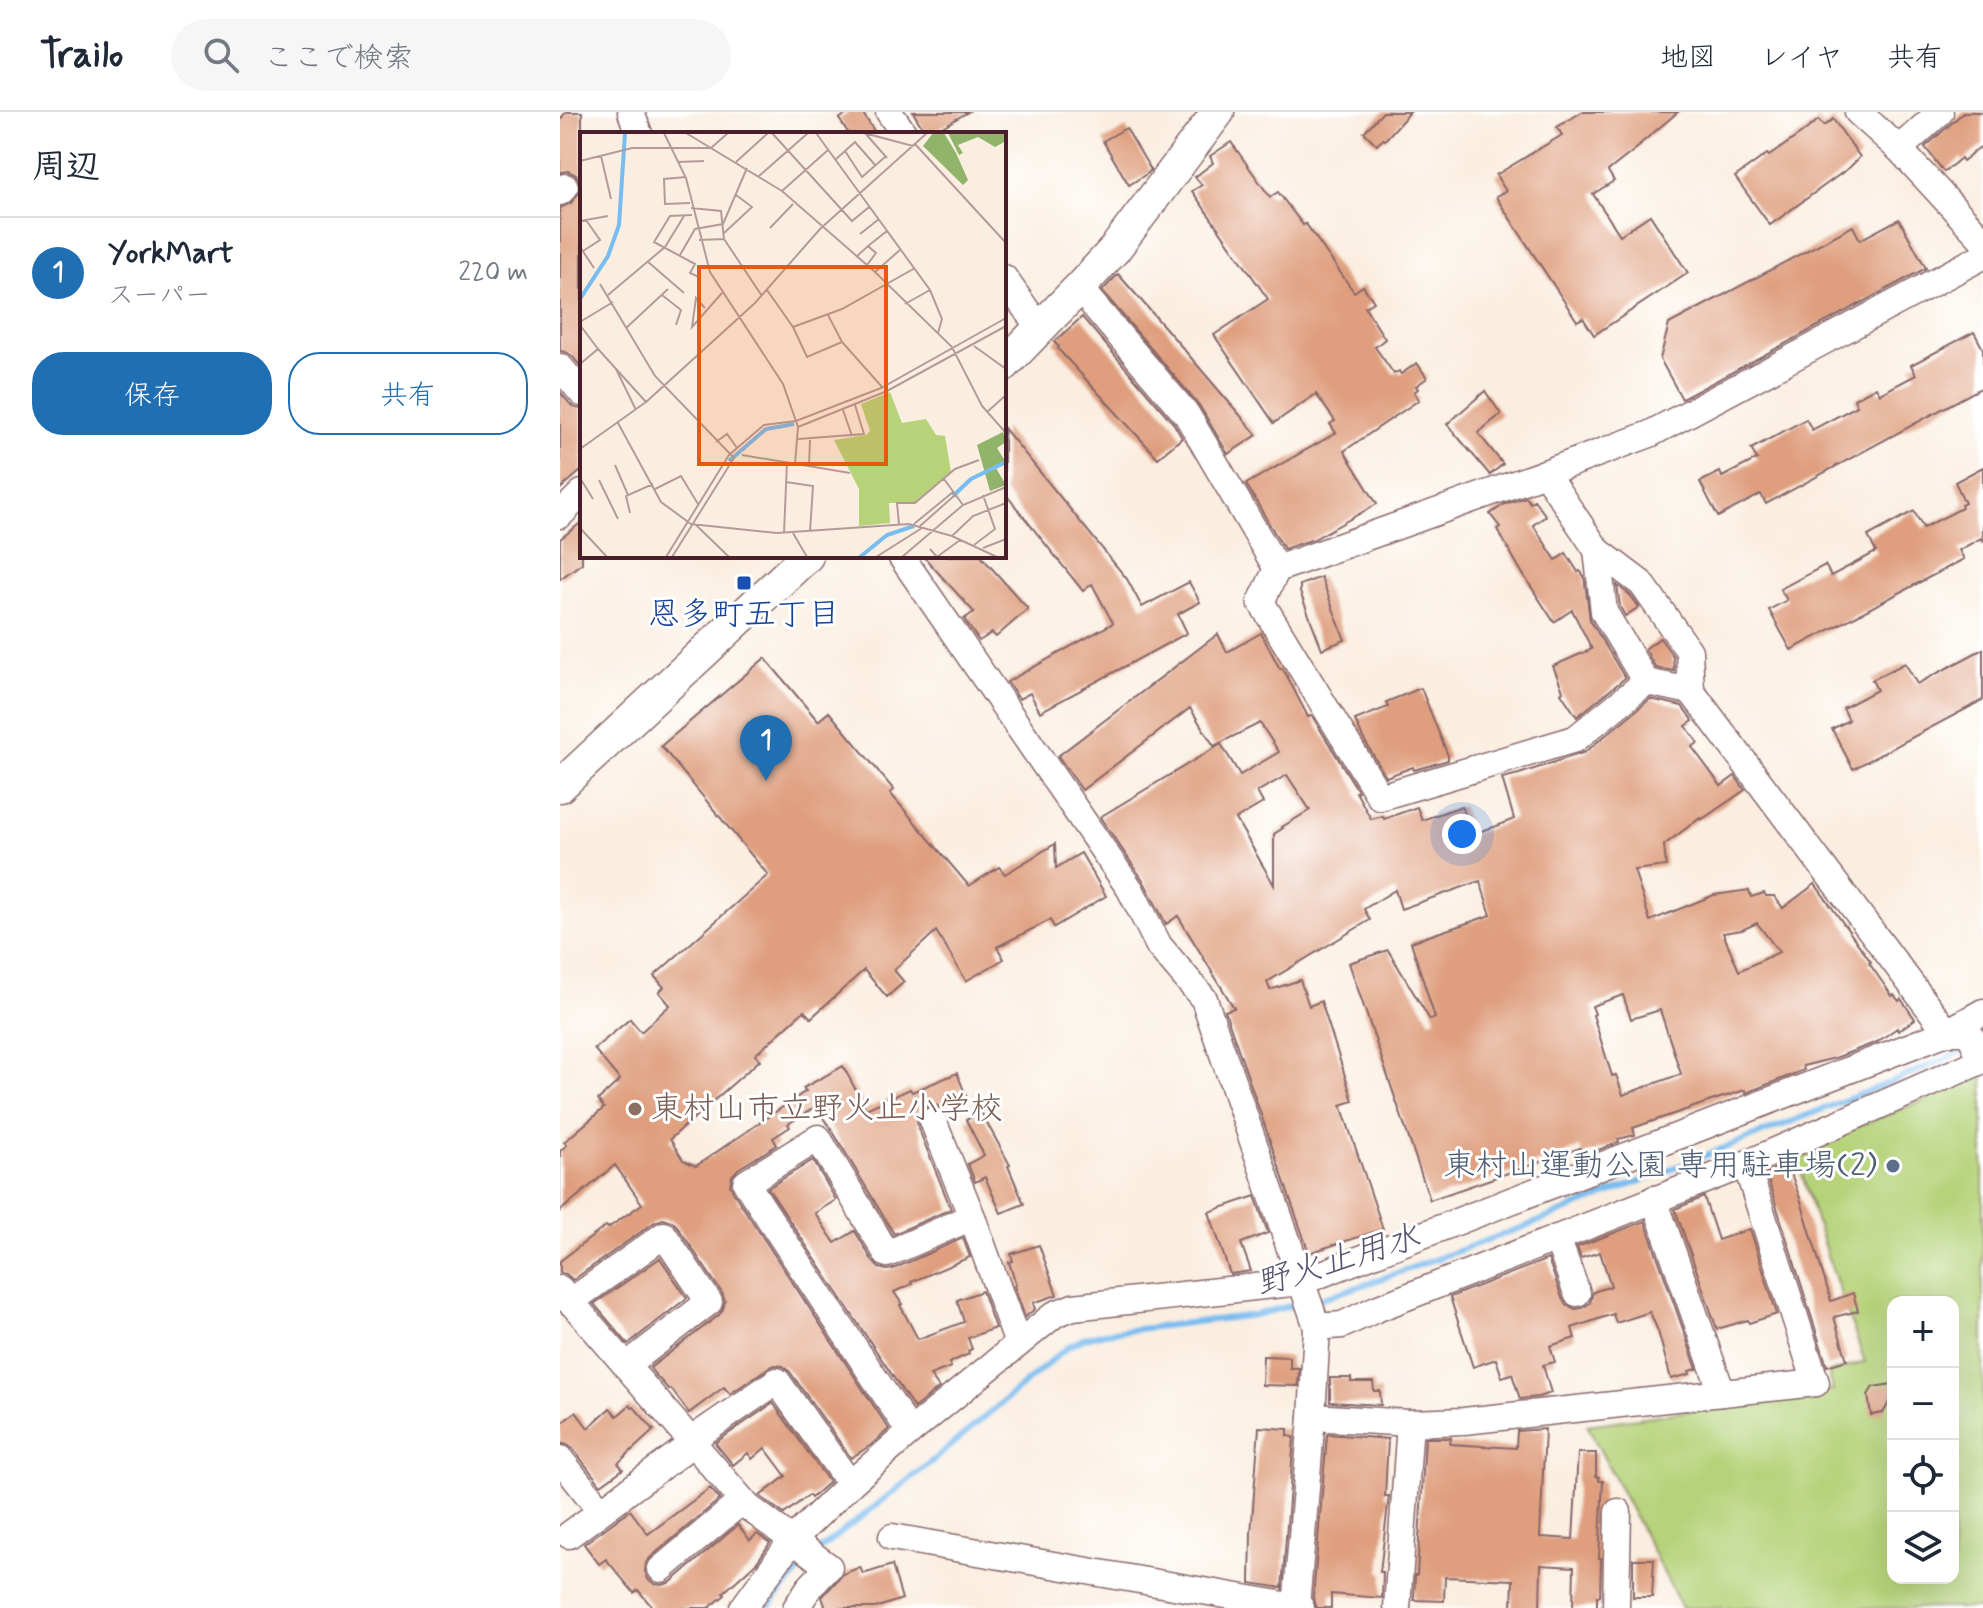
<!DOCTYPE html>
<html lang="ja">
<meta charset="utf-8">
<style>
body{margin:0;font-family:Mynerve,"Klee One",sans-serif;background:#f6f6f7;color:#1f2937}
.controls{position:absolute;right:24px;bottom:24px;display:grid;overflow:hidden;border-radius:16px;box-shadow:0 8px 32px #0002}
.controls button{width:72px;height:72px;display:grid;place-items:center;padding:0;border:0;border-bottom:2px solid #e0e1e3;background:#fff;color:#1f2937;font:40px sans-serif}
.you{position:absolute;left:902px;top:722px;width:28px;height:28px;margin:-20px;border:6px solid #fff;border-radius:50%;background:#1a73e8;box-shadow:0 0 0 12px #1a73e833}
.badge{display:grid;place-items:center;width:52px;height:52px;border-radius:50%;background:#1f6fb2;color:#fff;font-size:26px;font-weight:700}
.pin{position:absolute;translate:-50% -66px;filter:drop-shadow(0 2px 4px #0008)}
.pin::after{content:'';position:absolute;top:42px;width:28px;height:24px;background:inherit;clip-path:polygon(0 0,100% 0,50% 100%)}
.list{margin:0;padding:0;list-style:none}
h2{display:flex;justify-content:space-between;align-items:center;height:104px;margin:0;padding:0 32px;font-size:34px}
h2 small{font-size:26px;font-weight:400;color:#747a83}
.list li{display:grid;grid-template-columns:52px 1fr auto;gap:24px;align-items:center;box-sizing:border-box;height:112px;padding:0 32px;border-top:2px solid #e0e1e3}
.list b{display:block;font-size:30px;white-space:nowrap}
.list p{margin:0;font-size:26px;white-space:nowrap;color:#747a83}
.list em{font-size:26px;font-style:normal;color:#747a83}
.actions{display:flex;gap:16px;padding:24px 32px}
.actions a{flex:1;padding:18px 0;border:2px solid #1f6fb2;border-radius:32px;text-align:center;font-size:28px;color:#1f6fb2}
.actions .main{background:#1f6fb2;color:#fff}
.icon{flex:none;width:44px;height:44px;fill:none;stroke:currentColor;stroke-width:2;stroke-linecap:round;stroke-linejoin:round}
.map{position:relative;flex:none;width:1423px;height:1496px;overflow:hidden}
header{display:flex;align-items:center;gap:48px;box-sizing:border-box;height:112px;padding:0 40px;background:#fff;border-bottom:2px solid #e0e1e3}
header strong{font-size:38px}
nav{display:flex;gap:44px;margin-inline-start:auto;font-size:28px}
.search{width:560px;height:72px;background:#f6f6f7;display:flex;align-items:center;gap:20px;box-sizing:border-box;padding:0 28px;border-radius:44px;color:#747a83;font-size:30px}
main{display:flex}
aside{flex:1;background:#fff}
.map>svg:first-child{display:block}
</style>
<header>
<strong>Trailo</strong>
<div class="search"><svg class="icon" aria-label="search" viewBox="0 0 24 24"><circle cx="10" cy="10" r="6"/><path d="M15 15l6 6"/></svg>ここで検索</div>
<nav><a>地図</a><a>レイヤ</a><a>共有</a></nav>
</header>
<main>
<aside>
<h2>周辺<small></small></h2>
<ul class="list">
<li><span class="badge">1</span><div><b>YorkMart</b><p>スーパー</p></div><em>220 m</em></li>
</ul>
<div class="actions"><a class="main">保存</a><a>共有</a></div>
</aside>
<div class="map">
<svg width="1423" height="1496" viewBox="0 0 1423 1496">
<rect width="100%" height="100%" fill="#fff"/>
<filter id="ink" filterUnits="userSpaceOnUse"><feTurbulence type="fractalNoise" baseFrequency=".0125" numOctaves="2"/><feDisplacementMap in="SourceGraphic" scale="16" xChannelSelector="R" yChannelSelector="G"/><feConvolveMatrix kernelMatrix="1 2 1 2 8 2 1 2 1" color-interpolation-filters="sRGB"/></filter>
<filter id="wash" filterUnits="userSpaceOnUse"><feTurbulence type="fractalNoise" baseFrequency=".006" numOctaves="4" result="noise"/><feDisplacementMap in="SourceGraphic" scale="32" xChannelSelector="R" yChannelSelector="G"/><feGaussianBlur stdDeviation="1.8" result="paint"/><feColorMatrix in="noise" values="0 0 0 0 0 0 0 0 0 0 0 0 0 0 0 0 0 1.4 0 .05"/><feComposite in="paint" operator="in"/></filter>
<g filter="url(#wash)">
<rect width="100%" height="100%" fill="#faeee0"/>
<path fill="#b6d37a" stroke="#807952" stroke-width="2" fill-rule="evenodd" d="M1423,964V1496H1122L1027,1313L1273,1279L1268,1261L1305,1250L1266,1140L1235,1040ZM1333,1190H1393V1466H1333Z"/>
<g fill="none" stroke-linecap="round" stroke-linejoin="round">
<g stroke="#79bcef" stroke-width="6">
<polyline points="756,1188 804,1173 972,1112 1339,967 1409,936"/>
<polyline points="258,1439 365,1355 509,1234 525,1226 545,1221 695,1203 741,1191"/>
<polyline points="209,1496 217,1484 248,1450"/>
</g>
</g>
<g id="blocks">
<g fill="#df9f7e" fill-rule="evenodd">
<polygon points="6,0 22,0 22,256 12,244 6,240 0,239 0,96 11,91 21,78 20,70 16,63 8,59 0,60 0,8"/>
<polygon points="290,0 302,0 316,22 289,22 279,7"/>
<polygon points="353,0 408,0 370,22 366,22"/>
<polygon points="823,0 850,0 825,28 823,27 817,33 804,20"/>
<polygon points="1022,0 1118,0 1080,32 1081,33 1048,59 1054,69 1033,82 1060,123 1090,103 1128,161 1034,223 1023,206 1017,209 936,85 946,79 936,63 1002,23 997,15"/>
<polygon points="1404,0 1423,0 1423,33 1403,49 1401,46 1384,60 1365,35"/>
<polygon points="1273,7 1300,45 1290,55 1210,113 1175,65 1207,42 1209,44 1242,21 1258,8 1264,14"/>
<polygon points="566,16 591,58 588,61 569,73 543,29"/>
<polygon points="671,30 710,85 718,80 743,113 746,112 794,180 803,174 814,190 805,195 825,227 815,235 834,262 839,259 841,262 857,251 867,266 856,274 858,277 854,280 859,288 784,339 817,392 754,427 724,437 686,372 776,321 770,312 775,309 756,282 714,311 654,223 708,187 632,79 642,73 635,65 653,51 650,44"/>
<polygon points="1339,107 1366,156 1122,287 1100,247 1109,212 1293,114 1300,128"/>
<polygon points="558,162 615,227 697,323 668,342 639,293 542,179"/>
<polygon points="522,205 614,312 622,326 598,346 498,237 499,235 494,230"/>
<polygon points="1414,220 1423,237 1423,275 1206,392 1201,382 1158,405 1140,370 1160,360 1162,365 1197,347 1191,337 1246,307 1252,318 1297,294 1294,287 1316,275 1320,282 1356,263 1351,253"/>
<polygon points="925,279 941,302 918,321 943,352 930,363 887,312"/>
<polygon points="0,280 10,292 16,296 22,297 22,358 0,377"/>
<polygon points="444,316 567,467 582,495 629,470 640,490 618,502 627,521 480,600 470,581 459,587 447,570 553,511 532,472 523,479 444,380"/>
<polygon points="1423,355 1423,430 1421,426 1399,438 1404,447 1231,538 1209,498 1227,488 1220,477 1265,453 1271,464 1316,440 1308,424 1354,399 1363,416 1402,396 1401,393 1405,391 1395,370"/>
<polygon points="966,385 970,391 974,388 986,404 973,413 996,448 1006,441 1018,460 1020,459 1024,464 1030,508 1065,566 1017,605 1001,581 1003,579 993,554 1032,537 1012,498 994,510 964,464 937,417 940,415 930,402 945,392"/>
<polygon points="22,410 22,451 0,467 0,427"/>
<polygon points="363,444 421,444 468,497 436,525 432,521 419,529 404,507 414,500"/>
<polygon points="761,465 785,528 762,537 740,480 740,473"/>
<polygon points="1057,473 1070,483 1079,495 1065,504 1060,495"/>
<path d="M701,521L720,557L722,556L727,564L748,605L752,604L798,679L796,680L811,707L823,704L824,707L857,695L862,708L902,694L912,722L937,714L954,707L942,666L959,662L1025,640L1090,587L1122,594L1133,609L1126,614L1138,631L1132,635L1161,674L1175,664L1185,678L1141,708L1140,706L1104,733L1106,754L1074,758L1090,809L1154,783L1189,778L1191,785L1204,781L1206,784H1214L1223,796L1255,772L1311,850L1309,851L1332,884L1334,883L1339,889L1341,887L1355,907L1338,919L1337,916L1317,930L1275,946L1243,954L1244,958L1186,981L1185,978L1157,987L1073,1016L1075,1023L1058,1027L1059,1030L1023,1044L1020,1036L870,1088L789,851L828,838L870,908L875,906L851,830L931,803L920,769L841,797L835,778L804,797L810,808L707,870L710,878L740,868L749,894L761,889L793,989L781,993L823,1117L749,1141L665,899L674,896L618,804L606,812L583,768L540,705L661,632L680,663L719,640L700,611L654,634L630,596L522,678L498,644L658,522L667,540ZM727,663L750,698L722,715L723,716L714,722V773L676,707L703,691L697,680ZM1197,811L1219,840L1179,859L1163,821L1182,818ZM1063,883L1071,907L1100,898L1121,962L1063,983L1056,963L1052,964L1033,903L1035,902L1032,894Z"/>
<polygon points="1100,526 1113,544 1114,559 1096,556 1085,537"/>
<polygon points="1423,537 1423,588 1293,657 1272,617 1289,608 1283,596 1317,578 1312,568 1345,551 1357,572"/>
<polygon points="205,546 258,609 269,600 334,678 330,681 409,774 439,755 445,762 495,732 496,756 521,741 546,784 494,815 490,808 437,835 444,847 406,869 376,819 334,858 344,870 327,885 304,858 251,906 244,899 195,943 200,948 110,1027 123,1048 136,1054 246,979 243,976 283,954 306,997 350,977 352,980 397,961 408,989 384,998 376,993 368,994 360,1000 357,1008 358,1015 391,1097 334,1122 272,1018 255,995 228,1012 230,1015 213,1026 217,1033 178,1057 172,1064 170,1073 173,1080 329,1317 311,1333 291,1346 230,1260 223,1254 215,1253 208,1256 170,1282 164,1275 129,1301 111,1277 109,1278 92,1259 90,1256 159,1203 163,1197 165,1189 162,1181 117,1114 112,1109 103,1107 95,1110 13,1168 6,1162 0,1161 0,1149 46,1114 48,1116 82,1092 55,1053 0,1099 0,1039 7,1033 4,1030 44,996 38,988 60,968 34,937 70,907 81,920 110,893 99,880 104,875 94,864 208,763 101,634"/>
<polygon points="861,576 888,644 888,648 854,658 853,655 826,665 802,624 795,608 828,595 826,590"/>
<polygon points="421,1000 450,1053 448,1054 464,1092 441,1101 425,1065 415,1070 408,1052 424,1043 406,1008"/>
<polygon points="253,1048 276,1088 255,1101 275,1131 295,1119 313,1150 319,1156 327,1158 333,1157 403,1126 410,1145 351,1170 352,1172 334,1180 342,1192 340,1193 358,1227 404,1210 397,1188 422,1179 435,1216 408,1226 412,1237 408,1239 409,1242 389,1251 391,1255 370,1263 379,1276 354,1296 208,1076"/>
<polygon points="1227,1051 1241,1089 1271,1189 1293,1181 1298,1199 1274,1205 1287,1248 1267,1254 1206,1061"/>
<polygon points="695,1084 708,1121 681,1131 691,1159 670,1162 649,1100"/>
<polygon points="1144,1085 1158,1128 1190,1117 1217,1202 1189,1211 1188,1208 1157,1217 1115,1097"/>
<polygon points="1085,1109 1137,1257 1129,1259 1130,1262 1111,1267 1098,1219 1090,1200 1056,1211 1053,1202 1012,1216 1015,1226 990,1234 995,1250 983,1253 991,1281 978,1285 960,1287 952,1262 942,1265 936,1247 913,1255 890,1185 988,1147 1002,1186 1006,1193 1015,1197 1023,1196 1030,1191 1033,1180 1051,1174 1040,1140 1021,1146 1017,1135"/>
<polygon points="479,1133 497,1183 473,1191 475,1197 465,1205 454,1174 456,1173 449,1150 453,1149 451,1142"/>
<polygon points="100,1146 127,1186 68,1232 34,1192"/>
<polygon points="703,1244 730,1245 730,1256 739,1256 738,1274 702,1273"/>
<polygon points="770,1266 791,1266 791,1270 813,1270 814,1279 820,1279 821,1293 770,1290"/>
<polygon points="1333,1272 1333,1284 1323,1301 1311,1303 1308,1283 1313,1275"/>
<polygon points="213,1291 269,1370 251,1386 249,1383 224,1402 200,1384 226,1364 205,1336 192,1347 188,1341 173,1353 155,1331"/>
<polygon points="70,1293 72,1296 74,1295 94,1318 58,1351 63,1357 41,1373 13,1337 7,1333 0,1331 0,1312 16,1300 28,1316 50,1296 57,1304"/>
<polygon points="699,1315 728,1317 728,1324 734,1325 722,1476 690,1471 691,1422"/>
<polygon points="985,1317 980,1425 1013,1427 1018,1341 1036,1341 1036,1364 1039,1365 1039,1369 1043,1369 1039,1446 1041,1446 1040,1484 1037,1484 1037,1495 1013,1496 1014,1455 981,1453 980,1496 952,1496 953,1468 885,1465 884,1489 854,1488 855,1463 857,1463 865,1326 891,1326 890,1332 956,1336 957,1319"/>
<polygon points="768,1322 828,1327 825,1384 829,1384 820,1460 823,1460 822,1486 771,1482 771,1496 757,1496 753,1486 767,1323"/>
<polygon points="150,1376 160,1387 91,1445 86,1451 85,1459 88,1467 95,1472 103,1473 111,1470 178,1413 190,1428 197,1422 210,1431 197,1450 163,1481 165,1483 149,1496 93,1496 78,1478 74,1481 46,1447 39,1452 24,1432 70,1398 88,1422"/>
<polygon points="1073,1447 1094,1447 1092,1485 1073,1485"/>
<polygon points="332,1453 342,1487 315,1496 266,1496 262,1485 283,1462 300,1455 303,1462"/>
</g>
</g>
</g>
<g filter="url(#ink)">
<use href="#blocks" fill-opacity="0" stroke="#88676a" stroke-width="2"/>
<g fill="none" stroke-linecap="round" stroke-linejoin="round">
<g stroke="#88676a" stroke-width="29">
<g id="minor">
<polyline points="71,0 79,22"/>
<polyline points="329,0 344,22"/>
<polyline points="1298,0 1339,37 1423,128"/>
<polyline points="1339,37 1380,0"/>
<polyline points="0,80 5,75"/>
<polyline points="444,166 480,217"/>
<polyline points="519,176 627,303 717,457 985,361 1090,322 1423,144"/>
<polyline points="0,255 22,281"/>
<polyline points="985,361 1037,438 1044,500 1086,570 1131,579 1387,920 1409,920 1418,940 1423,943"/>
<polyline points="0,403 22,381"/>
<polyline points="1037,438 1082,472 1129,539 1131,579"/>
<polyline points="341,444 570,777 599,834 644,887 757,1215 752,1305 736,1495"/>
<polyline points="717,457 701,490 820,685 1015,627 1086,570"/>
<polyline points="373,1009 412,1105 458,1232"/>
<polyline points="1094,1087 1162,1281"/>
<polyline points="997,1126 1017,1181"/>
<polyline points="0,1177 188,1395 269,1455 249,1476 236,1496"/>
<polyline points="10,1190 104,1123 149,1190 66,1254"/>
<polyline points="757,1215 782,1213 816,1197 1186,1052 1423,948"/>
<polyline points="752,1305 850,1311 904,1309 1256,1271 1186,1052"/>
<polyline points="350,1320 186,1071 258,1026 327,1142 412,1105"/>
<polyline points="130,1329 217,1269 290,1372"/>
<polyline points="0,1347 41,1399"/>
<polyline points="9,1423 133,1331"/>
<polyline points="332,1425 741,1496"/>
<polyline points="101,1457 182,1389"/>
<polyline points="183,1496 233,1427 290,1372 350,1320 495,1202 513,1195 741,1170 1387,920 1423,900"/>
<polyline points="837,1496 850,1311"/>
<polyline points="1056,1496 1058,1400"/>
</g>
</g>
<g stroke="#88676a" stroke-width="35">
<g id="major">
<polyline points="444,253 519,176 554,138 658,0"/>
<polyline points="0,674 247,444"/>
</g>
</g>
<use href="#minor" stroke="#fff" stroke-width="26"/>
<use href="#major" stroke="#fff" stroke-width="32"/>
</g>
</g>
<rect fill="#1a4fb4" stroke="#fff" stroke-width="3" x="176" y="463" width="16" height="16" rx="4"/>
<circle fill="#8d6e63" stroke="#fff" stroke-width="3" cx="75" cy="997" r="8"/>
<circle fill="#5c6f8a" stroke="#fff" stroke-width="3" cx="1333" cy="1054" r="8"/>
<g text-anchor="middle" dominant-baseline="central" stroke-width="6" stroke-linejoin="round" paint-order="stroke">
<g font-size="32" fill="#164399" stroke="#fff">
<text x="184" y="503">恩多町五丁目</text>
</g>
<g font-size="32" fill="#785e54" stroke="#fff" text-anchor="start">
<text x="91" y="997">東村山市立野火止小学校</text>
</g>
<g font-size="32" fill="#4e5e75" stroke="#fff" text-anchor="end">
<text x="1317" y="1054">東村山運動公園 専用駐車場(2)</text>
</g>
<g font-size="34" font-style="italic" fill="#5a5670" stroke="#fff">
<text transform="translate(778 1149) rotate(-17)">野火止用水</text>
</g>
</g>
<g transform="translate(20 20)">
<rect width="426" height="426" fill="#faeee0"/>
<path d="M310,260L322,291L346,287L356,303L365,304L371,340L335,371H309L310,391L279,394V357L254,308L286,303L290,299L281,272Z" fill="#b6d37a"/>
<path d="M353,1H364L376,21L388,48L383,53L343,14ZM368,1H426V9L415,15L398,5L378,13L383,21L379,23ZM423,300L426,310L417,316L425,329L416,336L426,353L410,359L397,313Z" fill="#90b56a"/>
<path fill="none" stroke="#79bcef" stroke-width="4" d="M0,167L28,124L39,93L45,1M149,329L186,297L214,292M373,364L391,347L426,330M280,425L307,403L334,394"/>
<path fill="none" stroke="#b49b98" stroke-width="2" d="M84,1L106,46L130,140L203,252L218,295L215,332M106,1L202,59L295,140L372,215L402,274L426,301M192,1L272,89L289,75M236,1L350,158L362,187L358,201M284,1L333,14M285,1L307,26M335,12L426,111M265,19L282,45L305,25M21,24L31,67M255,28L275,10L296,34M0,29L52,16H131L148,1M98,30L124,29M156,30L188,1M179,44L228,1M106,45L84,47L85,72L110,71M202,59L248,18M111,76L141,79L144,107L182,164M112,83L90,84L74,110L115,132L110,141L119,145M0,89L28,84M190,96L213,72M144,101L172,75L156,63M280,102L299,87M119,108L144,107M288,114L307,99M0,115L14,136M3,119L20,108L6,88M100,123L115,97L143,92L167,36M276,125L288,114L296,121L287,133M67,129L104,161M295,140L321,117M20,152L75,244L154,326L92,425M187,158L213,195L262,177L335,136M28,163L85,115L104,84M82,163L101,178L96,193M325,172L350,158M125,176L116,166L112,195L142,161M248,183L262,210L303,256M0,190L33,170M0,193L18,217M213,195L227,225L262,210M46,196L88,157M394,214L426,237M0,232L18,217L66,270L175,171L240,97L347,1M36,237L56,278M263,278L272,304M407,280L426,263M38,291L81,370L111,392L197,401L329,392L372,404L417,425M218,295L307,259L426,194M218,307L284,302L275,273M136,310L147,302L157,316M0,317L66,270M162,323L270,341M35,333L48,363M229,334L230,308M0,346L13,367M364,347L383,373M19,348L38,387M206,350L233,354L230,400M75,357L101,344L118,372M50,381L46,364L73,352M115,392L149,425M319,392L317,371H335L375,337L399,328M334,392L373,360M340,394L375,363M0,396L27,425M204,401L207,330M213,401L227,425M372,404L393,384L426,371M394,413L415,397L403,363M403,416L426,407M350,417L357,425L380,408M86,425L149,323L184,293L216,289L301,256L426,186M296,425L342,396M322,425L383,373L426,355"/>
<path fill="#e8590c" fill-opacity="0.15" stroke="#e8590c" stroke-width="4" d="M119,135H306V332H119Z"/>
<rect width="426" height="426" fill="none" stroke="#4a1f2b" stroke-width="4"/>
</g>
</svg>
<div class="controls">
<button>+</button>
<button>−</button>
<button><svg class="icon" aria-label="locate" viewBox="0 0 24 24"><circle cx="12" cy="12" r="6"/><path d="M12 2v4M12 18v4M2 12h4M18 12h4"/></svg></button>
<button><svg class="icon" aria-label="layers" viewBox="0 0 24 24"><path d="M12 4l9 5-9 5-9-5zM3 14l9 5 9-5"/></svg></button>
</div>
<div class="you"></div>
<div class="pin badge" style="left:206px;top:669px">1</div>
</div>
</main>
